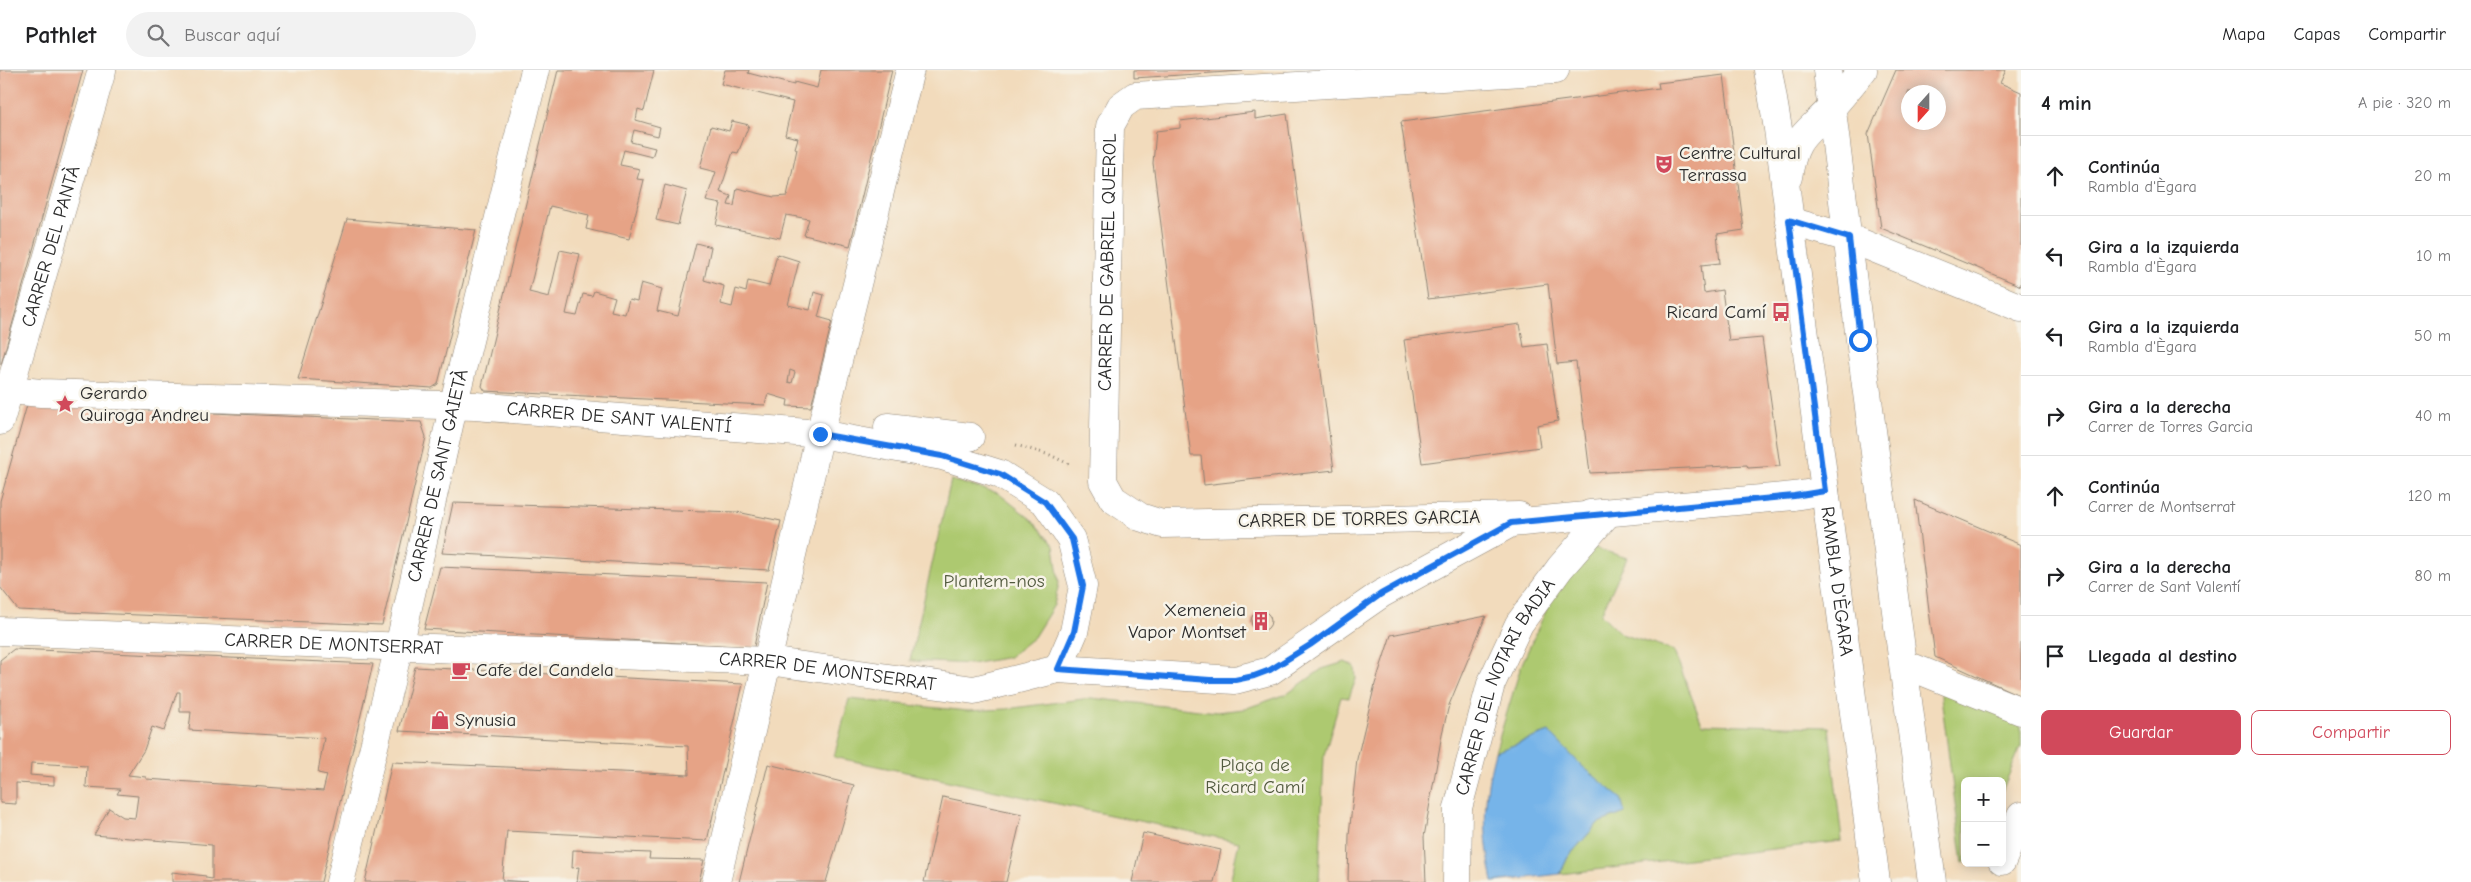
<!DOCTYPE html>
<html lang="es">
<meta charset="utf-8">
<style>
body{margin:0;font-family:"Comic Neue",sans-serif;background:#f2f2f2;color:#202124}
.controls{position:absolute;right:15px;bottom:15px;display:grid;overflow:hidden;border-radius:8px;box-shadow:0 2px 12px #0003}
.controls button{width:45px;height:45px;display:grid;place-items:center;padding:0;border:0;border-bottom:1px solid #e0e0e0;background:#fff;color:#202124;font:25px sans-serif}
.compass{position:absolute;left:1901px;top:15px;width:45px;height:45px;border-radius:50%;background:#fff;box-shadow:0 2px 12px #0003;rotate:201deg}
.stop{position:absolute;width:15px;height:15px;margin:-11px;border:4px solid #1a73e8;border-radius:50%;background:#fff}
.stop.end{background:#1a73e8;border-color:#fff;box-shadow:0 1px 5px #0008}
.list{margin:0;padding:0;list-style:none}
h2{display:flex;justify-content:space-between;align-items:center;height:65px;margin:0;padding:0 20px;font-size:21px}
h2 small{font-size:16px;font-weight:400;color:#757577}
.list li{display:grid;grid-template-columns:32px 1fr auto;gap:15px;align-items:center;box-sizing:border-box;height:80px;padding:0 20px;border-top:1px solid #e0e0e0}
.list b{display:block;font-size:19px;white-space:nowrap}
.list p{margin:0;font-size:16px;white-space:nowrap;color:#757577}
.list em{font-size:16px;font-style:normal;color:#757577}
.actions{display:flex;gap:10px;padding:15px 20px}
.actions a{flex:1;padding:11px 0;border:1px solid #d1495b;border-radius:8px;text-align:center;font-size:18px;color:#d1495b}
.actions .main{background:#d1495b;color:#fff}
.icon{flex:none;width:28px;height:28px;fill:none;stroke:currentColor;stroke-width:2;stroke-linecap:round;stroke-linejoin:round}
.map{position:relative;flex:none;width:2021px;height:812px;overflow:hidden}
header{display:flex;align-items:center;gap:30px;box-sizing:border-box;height:70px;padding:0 25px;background:#fff;border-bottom:1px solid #e0e0e0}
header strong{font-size:24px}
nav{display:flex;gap:28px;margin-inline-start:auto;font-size:18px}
.search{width:350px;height:45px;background:#f2f2f2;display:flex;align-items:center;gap:12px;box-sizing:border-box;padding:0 18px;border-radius:28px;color:#757577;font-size:19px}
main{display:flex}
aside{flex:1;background:#fff}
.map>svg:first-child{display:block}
</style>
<header>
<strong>Pathlet</strong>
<div class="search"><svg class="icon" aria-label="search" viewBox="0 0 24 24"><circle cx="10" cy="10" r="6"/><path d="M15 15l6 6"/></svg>Buscar aquí</div>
<nav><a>Mapa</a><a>Capas</a><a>Compartir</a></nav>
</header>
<main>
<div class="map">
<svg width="2021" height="812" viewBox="0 0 2021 812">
<rect width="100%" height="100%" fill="#f7f3e8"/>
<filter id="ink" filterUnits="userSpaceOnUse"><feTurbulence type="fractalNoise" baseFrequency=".02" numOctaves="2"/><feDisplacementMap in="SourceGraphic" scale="10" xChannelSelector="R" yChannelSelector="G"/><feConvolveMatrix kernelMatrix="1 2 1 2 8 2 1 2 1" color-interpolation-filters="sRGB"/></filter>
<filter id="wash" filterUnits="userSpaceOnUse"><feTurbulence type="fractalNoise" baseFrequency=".0096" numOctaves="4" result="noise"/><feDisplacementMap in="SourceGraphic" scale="20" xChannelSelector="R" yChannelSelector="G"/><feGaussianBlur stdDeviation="1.12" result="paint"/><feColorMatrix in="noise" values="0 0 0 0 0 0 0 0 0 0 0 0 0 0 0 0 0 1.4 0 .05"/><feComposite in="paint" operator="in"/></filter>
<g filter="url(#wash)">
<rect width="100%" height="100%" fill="#f2dbbc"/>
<g fill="#adc96f" stroke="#6c7a4d">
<polygon points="951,410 998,423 1032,450 1054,476 1059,513 1054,535 1034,567 1009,587 972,594 910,591"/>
<polygon points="1589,476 1627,488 1601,544 1621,564 1674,581 1702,654 1829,657 1842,771 1560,804 1568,787 1598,753 1625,743 1549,662 1495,682 1521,596 1558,514"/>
<polygon points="1345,592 1355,597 1356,609 1349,628 1341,627 1324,686 1319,812 1230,812 1239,772 834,687 849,629 968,641 1006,639 1091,628 1217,642 1244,639 1287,624 1322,599"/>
<polygon points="1938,604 2021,638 2021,676 2002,721 2002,711 1965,711 1965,793 1963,793"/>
</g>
<path fill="#76b4e9" stroke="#50708a" d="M1549,662L1582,696L1621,728L1625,743L1598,753L1568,787L1560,804L1493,812C1483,763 1482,730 1495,682Z"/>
<g id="blocks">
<g fill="#e6a386" fill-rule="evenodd">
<polygon points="0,0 83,0 1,295 0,294"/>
<path d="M558,0H654L644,41L638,39L636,50L660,57L658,66L634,60L631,72L655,78L652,87L624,80L620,95L640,99L637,109L644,110L629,169L586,159L589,145L550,136L529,222L549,227L560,180L580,184L566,244L577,246L583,224L592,226L594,221L615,227L611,241L625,244L629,229L637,231L641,213L662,219L657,241L678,246L696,173L711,177L704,210L724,216L721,234L732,237L736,219L746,222L748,211L769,216L777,184L799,191L788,235L810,240L814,222L824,225L818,247L832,251L811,337L787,336L788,330L768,324L765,335L485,321L482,316ZM790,300L795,302L792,313L788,312Z"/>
<polygon points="725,0 749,0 748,3 794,15 794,12 817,18 821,0 892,0 850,176 804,165 809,149 786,145 780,168 716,155 721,134 706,131 716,102 700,98 711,56 729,61 732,51 749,55 738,83 733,82 720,122 731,126 728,135 734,136 737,118 774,127 787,126 797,79 795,78 798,68 785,65 793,32 721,14"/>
<polygon points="1134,0 1242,0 1243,1 1134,8"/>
<path d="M1896,0H2006L2000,13L2021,22V216L1881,158L1868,64ZM1908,22H1938V52H1908Z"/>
<polygon points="1724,5 1744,160 1717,164 1720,193 1701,195 1704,223 1722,220 1729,271 1762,268 1780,396 1748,398 1747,395 1590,403 1576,292 1557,294 1548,214 1428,229 1401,52 1659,18 1658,13"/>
<polygon points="1255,42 1255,49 1287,44 1334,400 1204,415 1201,386 1191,386 1153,93 1156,61 1180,58 1180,51"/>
<polygon points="665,115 687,121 678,155 656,150"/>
<polygon points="347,149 476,160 438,314 432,318 298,309"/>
<polygon points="1520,254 1524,277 1547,274 1558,351 1537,355 1540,377 1422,393 1404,270"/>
<polygon points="27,335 421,352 426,367 382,555 18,540 0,517 0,431"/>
<polygon points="1915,430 2021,475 2021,626 1935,587"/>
<polygon points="453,433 737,442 781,451 769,500 442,483"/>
<polygon points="440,497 767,512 754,577 424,559"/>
<circle cx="1261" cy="551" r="10"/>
<polygon points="1486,546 1449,635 1442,664 1424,767 1426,812 1348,812 1349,765 1357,689 1375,614 1391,565"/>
<path d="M14,579L373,594L321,812H172V802L206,806V808L212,809V775L94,765L109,738L123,747L135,748L138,726L117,724L120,719L86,717L87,696L31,693L30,705L54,707V715L16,713V734L0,733V590ZM177,622H180V642H191L189,660L324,668L318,703L327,705L323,721L146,709V707L128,705L144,680L152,657L164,661Z"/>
<polygon points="415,597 743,614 707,771 507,761 502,810 528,812 365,812 392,692 689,705 688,676 399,661"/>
<polygon points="768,694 854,715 826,812 739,812"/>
<polygon points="943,727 1022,744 1006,812 924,812"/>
<polygon points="1143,763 1221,780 1214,812 1132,812"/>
<polygon points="573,780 650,783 649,789 704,790 699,812 577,812 579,797 572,798"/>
</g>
</g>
</g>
<g filter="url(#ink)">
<use href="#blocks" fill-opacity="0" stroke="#8e8374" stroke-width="1"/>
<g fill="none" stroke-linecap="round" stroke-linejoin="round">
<g stroke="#8e8374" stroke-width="29">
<g id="minor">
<path id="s1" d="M1768,0L1778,59L1876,812"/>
<polyline points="1827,0 1860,270 1932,812"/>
<path d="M1788,107C1795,63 1806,66 1833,36C1843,25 1853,12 1863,0"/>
<polyline points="1789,151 1849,168 2021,238"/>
<path id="s2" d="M0,319L41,323L475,336L820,364L942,386L1000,404L1045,432L1071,469L1083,516L1074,562L1058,599"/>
<path id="s3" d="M0,351L102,0"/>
<polyline points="888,357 970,367"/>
<polyline points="1590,444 1794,426 1825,421"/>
<path id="s4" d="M1519,446L1162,454L1140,447L1113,429L1103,411L1110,56L1121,36L1135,26L1555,0"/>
<path id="s5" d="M0,561L768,591L974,620L1058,599L1235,610L1270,601L1381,524L1511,453L1607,444"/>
<polyline points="1904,594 2021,641"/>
<polyline points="2002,791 2021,746"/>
<path id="s6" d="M340,812L399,577L457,320L535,0"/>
<polyline points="716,812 820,364 910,0"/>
<path id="s7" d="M1457,812L1458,738L1491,614L1519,554L1560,498L1607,444"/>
</g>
</g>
<polyline stroke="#8e8374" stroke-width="3" stroke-dasharray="1 4" stroke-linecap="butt" points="1016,375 1050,385 1071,395"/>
<use href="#minor" stroke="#fff" stroke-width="28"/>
</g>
</g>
<g fill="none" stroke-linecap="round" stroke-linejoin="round" filter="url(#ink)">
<polyline stroke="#1a73e8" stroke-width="6" points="820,364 942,386 1000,404 1045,432 1072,469 1083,516 1074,562 1058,599 1210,610 1235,610 1254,606 1270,600 1310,575 1381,524 1511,453 1794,426 1825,421 1789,150 1849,168 1860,270"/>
</g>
<defs>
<g id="theatre-bare" transform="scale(1.5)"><path d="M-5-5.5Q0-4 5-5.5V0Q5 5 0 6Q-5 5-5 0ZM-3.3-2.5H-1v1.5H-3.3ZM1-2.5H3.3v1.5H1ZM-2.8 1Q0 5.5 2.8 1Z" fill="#d1495b" stroke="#f7f3e8" stroke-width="2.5" paint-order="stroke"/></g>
<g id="bus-bare" transform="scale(1.5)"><path d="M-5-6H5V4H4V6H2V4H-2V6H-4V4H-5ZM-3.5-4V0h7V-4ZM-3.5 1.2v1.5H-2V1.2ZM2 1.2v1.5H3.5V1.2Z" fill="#d1495b" stroke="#f7f3e8" stroke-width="2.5" paint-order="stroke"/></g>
<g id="sight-bare" transform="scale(1.5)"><path d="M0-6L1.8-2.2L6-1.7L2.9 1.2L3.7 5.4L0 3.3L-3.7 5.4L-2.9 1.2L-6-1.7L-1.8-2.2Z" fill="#d1495b" stroke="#f7f3e8" stroke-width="2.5" paint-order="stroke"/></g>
<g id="building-bare" transform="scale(1.5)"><path d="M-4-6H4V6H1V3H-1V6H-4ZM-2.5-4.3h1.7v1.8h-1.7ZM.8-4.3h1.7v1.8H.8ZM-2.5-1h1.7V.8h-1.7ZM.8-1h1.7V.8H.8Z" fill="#d1495b" stroke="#f7f3e8" stroke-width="2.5" paint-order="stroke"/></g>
<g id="cafe-bare" transform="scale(1.5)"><path d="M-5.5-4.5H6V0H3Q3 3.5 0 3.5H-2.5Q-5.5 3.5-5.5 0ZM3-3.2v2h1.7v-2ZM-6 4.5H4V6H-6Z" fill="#d1495b" stroke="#f7f3e8" stroke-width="2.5" paint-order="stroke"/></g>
<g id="shop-bare" transform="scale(1.5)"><path d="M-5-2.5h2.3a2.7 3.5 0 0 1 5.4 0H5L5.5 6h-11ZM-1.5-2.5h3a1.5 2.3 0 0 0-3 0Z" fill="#d1495b" stroke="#f7f3e8" stroke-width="2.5" paint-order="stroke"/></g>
</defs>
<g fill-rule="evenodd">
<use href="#theatre-bare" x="1664" y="94"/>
<use href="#bus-bare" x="1781" y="242"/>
<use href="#sight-bare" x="65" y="334"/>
<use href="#building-bare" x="1261" y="551"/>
<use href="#cafe-bare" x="461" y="600"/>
<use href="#shop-bare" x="440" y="650"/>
</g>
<g text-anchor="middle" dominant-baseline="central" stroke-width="5" stroke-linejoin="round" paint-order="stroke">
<g font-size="19" fill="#2b2b2b" stroke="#f7f3e8" text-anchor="start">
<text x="1679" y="83">Centre Cultural<tspan x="1679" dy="22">Terrassa</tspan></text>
<text x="1766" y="242" text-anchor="end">Ricard Camí</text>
<text x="80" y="323">Gerardo<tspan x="80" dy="22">Quiroga Andreu</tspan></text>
<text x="1246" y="540" text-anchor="end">Xemeneia<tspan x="1246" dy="22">Vapor Montset</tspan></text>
<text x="476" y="600">Cafe del Candela</text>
<text x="455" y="650">Synusia</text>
</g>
<g font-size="19" fill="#2b2b2b" stroke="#f7f3e8">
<text stroke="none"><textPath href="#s3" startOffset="182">CARRER DEL PANTÀ</textPath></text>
<text stroke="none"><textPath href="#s4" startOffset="652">CARRER DE GABRIEL QUEROL</textPath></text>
<text stroke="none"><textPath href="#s2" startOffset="620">CARRER DE SANT VALENTÍ</textPath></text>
<text stroke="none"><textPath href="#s6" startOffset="418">CARRER DE SANT GAIETÀ</textPath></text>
<text transform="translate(1359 449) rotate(-1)">CARRER DE TORRES GARCIA</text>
<text stroke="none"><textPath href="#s1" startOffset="516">RAMBLA D'ÈGARA</textPath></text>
<text stroke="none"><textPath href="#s5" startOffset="334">CARRER DE MONTSERRAT</textPath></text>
<text stroke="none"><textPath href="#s5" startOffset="829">CARRER DE MONTSERRAT</textPath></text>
<text stroke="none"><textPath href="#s7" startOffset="205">CARRER DEL NOTARI BADIA</textPath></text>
</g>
<g font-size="19" fill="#525a3f" stroke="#f7f3e8">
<text x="994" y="511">Plantem-nos</text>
<text x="1255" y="695">Plaça de<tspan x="1255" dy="22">Ricard Camí</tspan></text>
</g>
</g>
</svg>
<div class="controls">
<button>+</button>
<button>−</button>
</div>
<svg class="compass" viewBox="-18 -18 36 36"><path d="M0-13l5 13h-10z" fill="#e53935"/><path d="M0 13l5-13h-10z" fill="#757577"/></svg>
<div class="stop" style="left:1860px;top:270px"></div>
<div class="stop end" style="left:820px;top:364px"></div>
</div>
<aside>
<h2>4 min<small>A pie · 320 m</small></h2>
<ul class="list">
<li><svg class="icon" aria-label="ahead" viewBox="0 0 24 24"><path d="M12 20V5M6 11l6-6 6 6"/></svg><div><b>Continúa</b><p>Rambla d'Ègara</p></div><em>20 m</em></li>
<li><svg class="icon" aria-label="left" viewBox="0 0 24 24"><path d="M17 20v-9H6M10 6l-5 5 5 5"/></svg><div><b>Gira a la izquierda</b><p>Rambla d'Ègara</p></div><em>10 m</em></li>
<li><svg class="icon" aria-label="left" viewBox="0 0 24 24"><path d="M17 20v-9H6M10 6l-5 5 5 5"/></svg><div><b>Gira a la izquierda</b><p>Rambla d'Ègara</p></div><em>50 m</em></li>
<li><svg class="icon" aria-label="right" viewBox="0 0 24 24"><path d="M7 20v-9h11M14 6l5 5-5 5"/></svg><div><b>Gira a la derecha</b><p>Carrer de Torres Garcia</p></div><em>40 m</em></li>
<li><svg class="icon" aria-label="ahead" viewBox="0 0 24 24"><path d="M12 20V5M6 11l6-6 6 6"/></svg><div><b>Continúa</b><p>Carrer de Montserrat</p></div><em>120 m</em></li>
<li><svg class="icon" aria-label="right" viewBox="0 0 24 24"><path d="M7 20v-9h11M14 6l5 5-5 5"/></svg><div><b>Gira a la derecha</b><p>Carrer de Sant Valentí</p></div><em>80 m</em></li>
<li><svg class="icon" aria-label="arrive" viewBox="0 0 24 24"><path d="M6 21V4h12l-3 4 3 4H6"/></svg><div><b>Llegada al destino</b></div></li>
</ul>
<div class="actions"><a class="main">Guardar</a><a>Compartir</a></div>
</aside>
</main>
